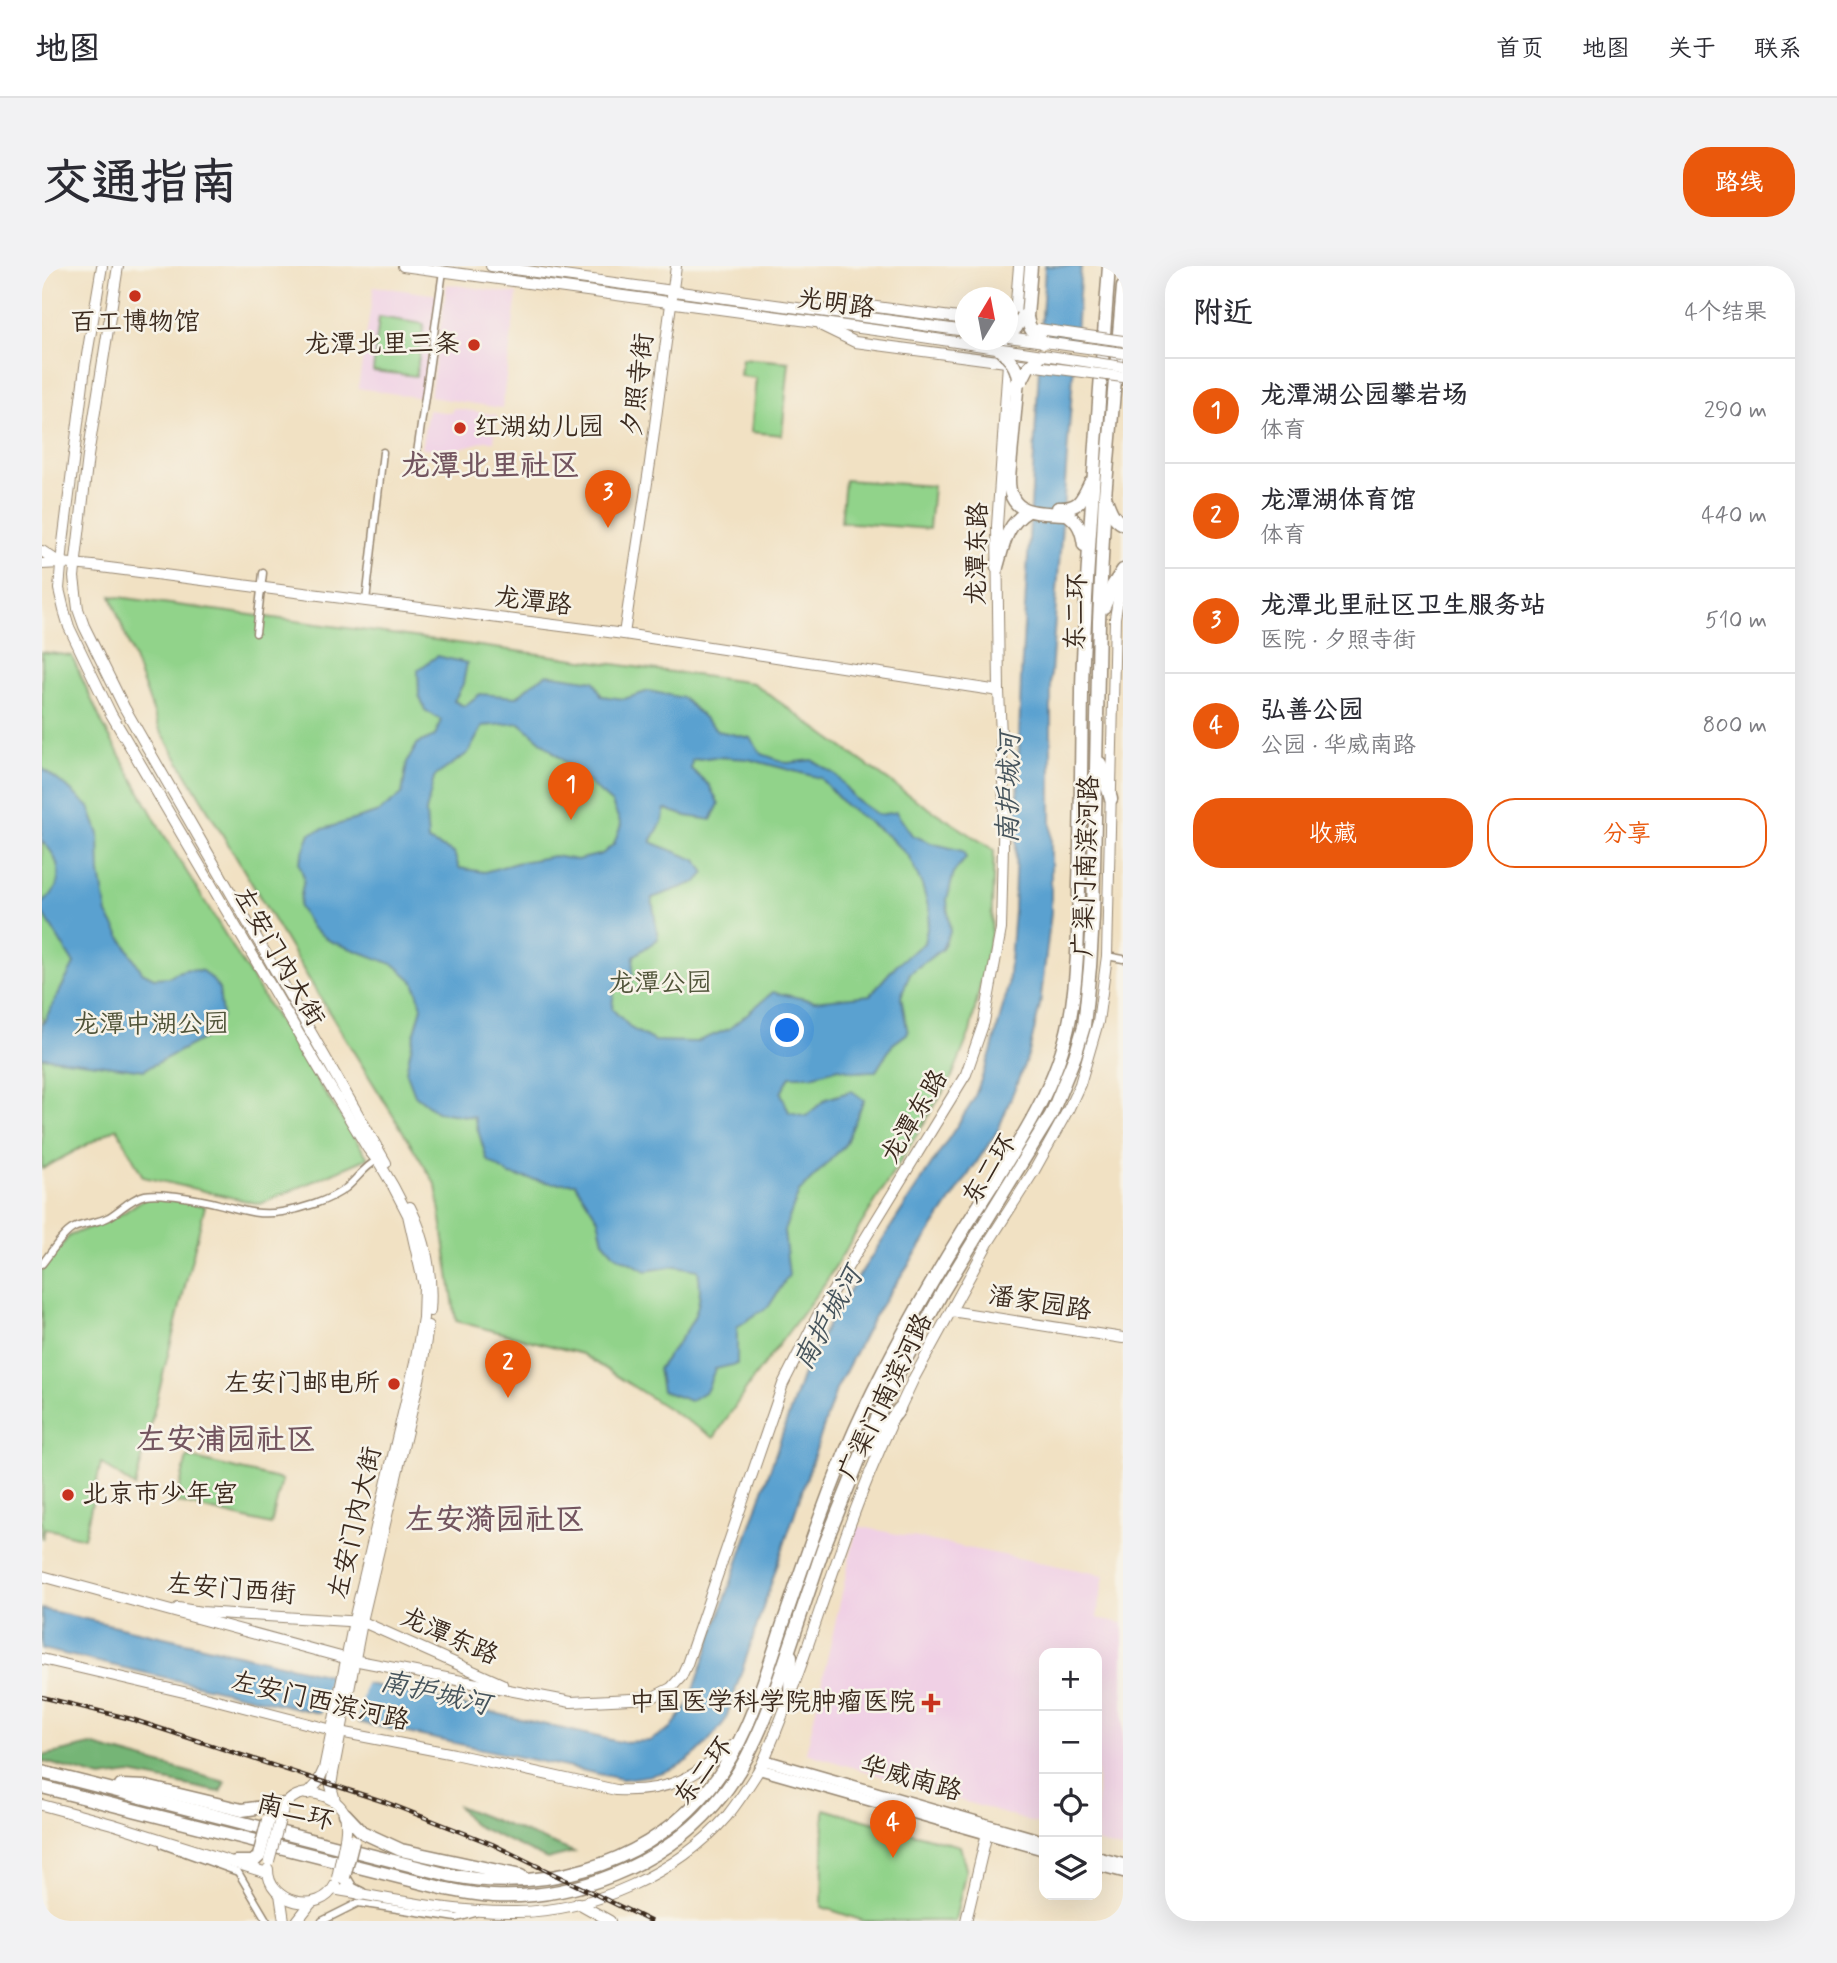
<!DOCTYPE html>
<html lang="zh">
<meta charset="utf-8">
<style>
body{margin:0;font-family:Mynerve,"LXGW WenKai TC",sans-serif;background:#f2f2f3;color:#2b2b33}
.controls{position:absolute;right:21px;bottom:21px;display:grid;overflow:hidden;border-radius:14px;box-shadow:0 7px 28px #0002}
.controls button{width:63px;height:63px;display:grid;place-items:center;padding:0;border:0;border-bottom:2px solid #e1e1e2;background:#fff;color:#2b2b33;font:35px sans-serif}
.compass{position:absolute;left:913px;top:21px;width:63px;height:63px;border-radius:50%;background:#fff;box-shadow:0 7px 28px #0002;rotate:10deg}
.you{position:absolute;left:746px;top:765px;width:24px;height:24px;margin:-18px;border:5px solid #fff;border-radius:50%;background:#1a73e8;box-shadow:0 0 0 10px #1a73e833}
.badge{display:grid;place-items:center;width:46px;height:46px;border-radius:50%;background:#ea580c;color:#fff;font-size:23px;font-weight:700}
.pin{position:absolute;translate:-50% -58px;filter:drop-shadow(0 2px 4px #0008)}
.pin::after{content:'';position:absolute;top:37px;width:24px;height:21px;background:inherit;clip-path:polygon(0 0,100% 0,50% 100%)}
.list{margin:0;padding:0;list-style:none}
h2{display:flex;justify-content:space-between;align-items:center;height:91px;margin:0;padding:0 28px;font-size:30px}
h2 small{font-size:23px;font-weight:400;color:#7c7c81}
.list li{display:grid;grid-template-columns:46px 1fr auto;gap:21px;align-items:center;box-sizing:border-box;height:105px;padding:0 28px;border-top:2px solid #e1e1e2}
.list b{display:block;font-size:26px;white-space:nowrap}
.list p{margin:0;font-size:23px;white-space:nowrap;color:#7c7c81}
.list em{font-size:23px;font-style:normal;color:#7c7c81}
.actions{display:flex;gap:14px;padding:21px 28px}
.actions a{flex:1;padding:16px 0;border:2px solid #ea580c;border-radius:28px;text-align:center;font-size:24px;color:#ea580c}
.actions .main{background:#ea580c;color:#fff}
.icon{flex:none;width:38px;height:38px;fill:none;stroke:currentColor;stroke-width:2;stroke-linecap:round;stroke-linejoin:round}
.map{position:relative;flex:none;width:1081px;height:1655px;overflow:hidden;border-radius:28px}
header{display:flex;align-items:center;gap:42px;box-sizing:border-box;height:98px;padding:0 35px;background:#fff;border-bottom:2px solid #e1e1e2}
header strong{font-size:33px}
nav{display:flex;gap:38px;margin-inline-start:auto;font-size:24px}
.intro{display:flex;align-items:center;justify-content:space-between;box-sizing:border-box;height:168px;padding:0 42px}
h1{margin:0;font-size:49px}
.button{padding:18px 32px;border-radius:28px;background:#ea580c;color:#fff;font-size:24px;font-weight:700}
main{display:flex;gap:42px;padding:0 42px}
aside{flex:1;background:#fff;border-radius:28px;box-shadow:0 7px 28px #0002}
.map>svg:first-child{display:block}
</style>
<header>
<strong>地图</strong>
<nav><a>首页</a><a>地图</a><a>关于</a><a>联系</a></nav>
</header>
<div class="intro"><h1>交通指南</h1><a class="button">路线</a></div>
<main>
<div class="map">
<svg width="1081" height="1655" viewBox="0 0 1081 1655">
<rect width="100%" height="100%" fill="#f7f3e8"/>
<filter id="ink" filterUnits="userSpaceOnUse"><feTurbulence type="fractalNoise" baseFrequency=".0143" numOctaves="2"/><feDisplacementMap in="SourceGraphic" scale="14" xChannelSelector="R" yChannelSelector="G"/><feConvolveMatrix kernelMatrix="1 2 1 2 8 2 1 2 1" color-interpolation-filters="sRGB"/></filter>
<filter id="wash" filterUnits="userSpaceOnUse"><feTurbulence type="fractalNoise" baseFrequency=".00686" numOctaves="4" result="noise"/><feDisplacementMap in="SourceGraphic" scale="28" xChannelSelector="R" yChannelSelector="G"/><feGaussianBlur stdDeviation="1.57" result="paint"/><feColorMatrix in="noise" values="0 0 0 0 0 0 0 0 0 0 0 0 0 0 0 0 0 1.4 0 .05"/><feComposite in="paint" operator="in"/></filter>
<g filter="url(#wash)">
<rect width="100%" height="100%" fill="#f1e1c3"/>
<g fill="#f0d0e5">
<polygon points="405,18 475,28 460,142 388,131"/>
<polygon points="332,20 396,29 380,132 316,122"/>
<polygon points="411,142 455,149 452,175 443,175 411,184 379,182 386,144 410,147"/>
<polygon points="815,1260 1062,1309 1055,1352 1081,1357 1081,1584 1055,1576 1055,1387 1002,1387 1002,1560 764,1487"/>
</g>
<g fill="#91d38a" stroke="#667e54" stroke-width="2">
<polygon points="337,51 382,58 374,110 331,105"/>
<polygon points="700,92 747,96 740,169 709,166 714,112 698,110"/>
<polygon points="803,214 891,220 887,263 799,256"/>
<polygon points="69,330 711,417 868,530 952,584 949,669 928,766 909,813 783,1017 711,1113 672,1172 540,1088 414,1055 394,919 274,725 118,464"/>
<polygon points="0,386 30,390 60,457 119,564 241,763 326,892 218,938 101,911 75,862 0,903"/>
<polygon points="122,931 163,940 93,1221 59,1197 42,1272 3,1262 0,1273 0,1003 27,970 81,947 103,932"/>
<polygon points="145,1191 240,1214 229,1259 134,1236"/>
<polygon points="782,1543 918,1580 924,1603 913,1655 822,1655 780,1641"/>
</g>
<g fill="#74b576" stroke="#58704a" stroke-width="2">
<polygon points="49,1479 183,1516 178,1526 89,1508 59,1512 0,1495 0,1490"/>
<polygon points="416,1540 532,1586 505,1593 430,1558"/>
</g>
<g fill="#5aa1d0" stroke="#4a6677" stroke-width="2" fill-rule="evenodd">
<path d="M1003,0H1039L1009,408V647L998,739L987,787L956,864L831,1052L794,1124L683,1455C650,1497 634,1509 580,1513L333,1460L0,1383V1343L578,1476L607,1475L629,1462L647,1438L760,1111L788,1054L931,835L950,784L966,720L972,644L979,410Z"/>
<path d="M395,390L425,397L421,418L412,435L422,440L438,428L475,431L488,419L505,408L552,415L560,430L582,433L607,425L641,432L676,465L708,472L720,488L745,497L770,494L794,509L813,533L836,549L854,546L870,569L889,577L921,585L924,592L912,606L905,634L908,666L900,683L868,707L859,731L866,767L851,778L834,805L814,806L797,802L770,810H748L739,827L747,846L764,850L784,833L810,825L822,834L803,879L757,926L742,965L747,1009L727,1040L695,1061V1098L673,1103L665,1124L648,1135L620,1125L616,1103C641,1068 665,1050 656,1004L634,1000L604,1005L573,989L561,975L556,953L533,917H509L468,909L445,894L432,851L395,846L373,829L364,805L371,773L380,741L372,716L353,699L288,675L270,662L257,641L262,612L257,597L268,567L337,546L360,528L365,496L376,477L393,470L399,454L383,444L377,429L376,404ZM478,457L570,537L579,559L572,578L560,588L535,594L512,590L474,597L442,606L417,602L412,587L386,575L384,546L392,511L426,487L441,460ZM672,491L706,493L778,512L803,539L847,571L867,591L880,619L888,647L882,677L855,698L828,729L772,735L731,726L687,763L654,776L612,775L590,763L570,743L572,724L590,715L592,690L616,673L610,632L655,616L663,607L654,594L609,576L620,556L623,543L644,550L669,554L677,538L667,519L649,503L650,494Z"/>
<path d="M0,502L26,522L47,541L57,568L58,607L65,648L100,706L112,712L126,711L135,706L146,703L160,705L169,712L177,723L180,750L172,762L162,772L102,804L0,791V759L32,698L1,647L0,638C4,634 10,629 12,625C22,607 14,587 0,576Z"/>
</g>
<g fill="#f1e1c3">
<polygon points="996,69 1006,73 1037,76 1035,101 994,97"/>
<polygon points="288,1407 324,1415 314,1460 278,1451"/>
</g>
</g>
<g filter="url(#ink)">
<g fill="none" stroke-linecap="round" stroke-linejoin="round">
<g stroke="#968670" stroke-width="9">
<g id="street">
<polyline points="375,187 401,5"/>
<polyline points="324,335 341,186"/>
<polyline points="214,367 221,307"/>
<polyline points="1065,690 1081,693"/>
<path d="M0,998C8,988 21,967 32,962C43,957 55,957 67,951C79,944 89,932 103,929C113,927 125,929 135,930C149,932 163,934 177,938C200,944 215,950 240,946C260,943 287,935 304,922C316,912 321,902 335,894"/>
<polyline points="121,1579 196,1606 225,1655"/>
<polyline points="280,1655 316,1637 415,1652 433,1647"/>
</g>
</g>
<g stroke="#968670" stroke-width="12">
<g id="secondary">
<polyline points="60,0 43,101 21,277 17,323 22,344 27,361 69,448 278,804 326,883 338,898 351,920 366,949 382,1020 381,1052 373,1097 313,1350 282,1503 276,1516 265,1528"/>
<polyline points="76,0 46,190 32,311 36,343 42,360 82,441 344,897"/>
<polyline points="361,0 847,66"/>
<polyline points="449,0 924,65"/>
<polyline points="786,43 812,38 924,53"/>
<polyline points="780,60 813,76 994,100"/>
<polyline points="0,285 18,297"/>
<polyline points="0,298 19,297 51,300 582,368 957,425"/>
<polyline points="582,368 608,197 634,0"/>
<path d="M368,941C384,972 391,1010 388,1045"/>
<polyline points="909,1045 1081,1072"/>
<polyline points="855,1148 872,1112 946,977 992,905 1027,842 1038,818 1056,756 1065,690 1073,352 1077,328 1081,319"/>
<path d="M0,1310L306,1393L529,1436L609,1432L629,1422L639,1411L645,1398L741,1118L775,1051L924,808L942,756L959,663L962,537L957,425L955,260L966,97C961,86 964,68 972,60L977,0"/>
<polyline points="136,1342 159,1346 321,1356 460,1418"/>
<path d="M0,1393L163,1431L298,1466L412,1488L574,1524C627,1527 653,1511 693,1478"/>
<polyline points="293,1535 289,1520 291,1507 321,1351 380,1101 386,1060"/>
<polyline points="0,1539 70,1558 225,1607"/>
<path d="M237,1557C239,1550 241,1542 245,1537C259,1519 293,1528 302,1546C306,1555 304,1565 303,1573"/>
<path d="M226,1603C225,1637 278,1650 293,1619"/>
<path d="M291,1623C352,1634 413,1647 474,1646C550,1646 636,1607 685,1550C697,1535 708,1518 718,1502C724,1491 728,1479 733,1468C745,1438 756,1409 766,1379C791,1306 815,1232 848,1161"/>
<polyline points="238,1628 242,1655"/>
<polyline points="536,1637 568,1655"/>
<polyline points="255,1655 269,1637"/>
<polyline points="924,1655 945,1567"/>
</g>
</g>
<g stroke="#968670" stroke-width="13">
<g id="primary">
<polyline points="722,1494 1002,1575"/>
<polyline points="717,1503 1002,1584"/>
<polyline points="1055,1591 1081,1598"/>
<polyline points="1055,1599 1081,1606"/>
</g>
</g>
<g stroke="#968670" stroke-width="15">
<g id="highway">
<polyline points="985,51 989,0"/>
<path d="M976,114L967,212C966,251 996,246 1025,248C1037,256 1040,265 1042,279"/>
<path d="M1064,233C1068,244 1071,253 1081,258"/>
<path d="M1016,242C1037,243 1040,234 1048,217"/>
<path d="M955,301C962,277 964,259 986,245"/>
<polyline points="1062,341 1071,319 1081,304"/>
<polyline points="1058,497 1069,533"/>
<polyline points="826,1185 857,1143"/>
<polyline points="748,1432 749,1390"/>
<path d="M0,1506L407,1609C498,1627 595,1602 659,1532C705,1482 722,1414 743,1352C765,1288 786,1225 813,1164C844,1095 882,1028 922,963C963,897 1014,830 1028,752C1036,708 1036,663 1037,619C1039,555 1039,492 1040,428C1040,396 1043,365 1044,333C1050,222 1059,111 1067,0"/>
<polyline points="79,1520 104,1521 200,1544 243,1538"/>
<path d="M0,1521L404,1623C420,1626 435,1629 451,1630C531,1634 619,1600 672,1539C698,1510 715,1473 729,1437L781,1283L828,1167L858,1104L901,1025L1009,849L1033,790L1042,760L1048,701L1051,651L1057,355L1063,230L1081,21"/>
<polyline points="303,1548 320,1566 359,1584 479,1610"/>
<polyline points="193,1596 211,1596 217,1590"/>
<polyline points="302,1611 309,1623 319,1628"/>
</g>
</g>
<use href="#street" stroke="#fff" stroke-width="6"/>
<use href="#secondary" stroke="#fff" stroke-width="10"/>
<use href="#primary" stroke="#fff" stroke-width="10"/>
<use href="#highway" stroke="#fff" stroke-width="12"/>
<g stroke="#3b2a1e" stroke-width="4.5">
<polyline id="rail" points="0,1431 89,1453 343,1536 450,1578 608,1655"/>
</g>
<use href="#rail" stroke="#f7f3e8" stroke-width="2" stroke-dasharray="5" stroke-linecap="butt"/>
<g stroke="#968670" stroke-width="12" stroke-linecap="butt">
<g id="secondary-bridge">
<polyline points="997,63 1081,75"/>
<polyline points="847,66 1081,101"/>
<polyline points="966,71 1081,87"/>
<polyline points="994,100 1081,111"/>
<polyline points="227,1595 237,1557"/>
<polyline points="295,1612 303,1573"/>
</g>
</g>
<g stroke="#968670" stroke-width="15" stroke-linecap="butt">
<g id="highway-bridge">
<path d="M985,51C986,62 993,70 1002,76"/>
<polyline points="966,68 974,62 981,50"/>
<path d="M958,84C968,93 975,100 976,114"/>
<polyline points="980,114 986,102 998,90"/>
<polyline points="217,1590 226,1554"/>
<polyline points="302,1611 311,1575"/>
</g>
</g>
<use href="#secondary-bridge" stroke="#fff" stroke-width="10"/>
<use href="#highway-bridge" stroke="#fff" stroke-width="12"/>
</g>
</g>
<g fill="#c8321e" stroke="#f7f3e8" stroke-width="2.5">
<circle cx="93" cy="30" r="7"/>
<circle cx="432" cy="79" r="7"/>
<circle cx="418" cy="162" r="7"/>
<circle cx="352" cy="1118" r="7"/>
<circle cx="26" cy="1229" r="7"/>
<path d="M885.5 1426.5h7v7h7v7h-7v7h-7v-7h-7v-7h7z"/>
</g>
<g text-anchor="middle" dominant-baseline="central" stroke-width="5" stroke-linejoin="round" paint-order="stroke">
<g font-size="26" fill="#3b2a1e" stroke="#f7f3e8">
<text transform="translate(794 38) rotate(8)">光明路</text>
<text transform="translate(597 119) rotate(-83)">夕照寺街</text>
<text transform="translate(936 288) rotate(-89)">龙潭东路</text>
<text transform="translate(491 336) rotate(7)">龙潭路</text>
<text transform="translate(1035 346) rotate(-88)">东二环</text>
<text transform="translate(1045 600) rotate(-88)">广渠门南滨河路</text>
<text transform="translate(236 691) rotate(60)">左安门内大街</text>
<text transform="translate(873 851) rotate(-59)">龙潭东路</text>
<text transform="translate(948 904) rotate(-58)">东二环</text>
<text transform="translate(998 1038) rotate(9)">潘家园路</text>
<text transform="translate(844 1131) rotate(-64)">广渠门南滨河路</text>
<text transform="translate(314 1257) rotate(-77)">左安门内大街</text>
<text transform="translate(189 1324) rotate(5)">左安门西街</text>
<text transform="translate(407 1371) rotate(24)">龙潭东路</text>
<text transform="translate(278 1436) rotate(13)">左安门西滨河路</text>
<text transform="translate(662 1506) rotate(-53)">东二环</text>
<text transform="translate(869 1513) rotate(16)">华威南路</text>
<text transform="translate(253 1547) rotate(14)">南二环</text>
</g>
<g font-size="26" fill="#3b2a1e" stroke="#f7f3e8" text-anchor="end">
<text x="93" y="57" text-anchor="middle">百工博物馆</text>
<text x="418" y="79">龙潭北里三条</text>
<text x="432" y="162" text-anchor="start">红湖幼儿园</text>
<text x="338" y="1118">左安门邮电所</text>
<text x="40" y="1229" text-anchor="start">北京市少年宫</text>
<text x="873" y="1437">中国医学科学院肿瘤医院</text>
</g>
<g font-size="26" fill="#505439" stroke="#f7f3e8">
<text x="618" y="718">龙潭公园</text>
<text x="109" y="759">龙潭中湖公园</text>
</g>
<g font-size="28" font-style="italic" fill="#46545c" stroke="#f7f3e8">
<text transform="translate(968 522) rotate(-89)">南护城河</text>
<text transform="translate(787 1053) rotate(-61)">南护城河</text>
<text transform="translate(393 1428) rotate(13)">南护城河</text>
</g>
<g font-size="30" font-weight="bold" fill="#73555f" stroke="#f7f3e8">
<text x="448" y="200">龙潭北里社区</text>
<text x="184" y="1174">左安浦园社区</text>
<text x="453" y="1254">左安漪园社区</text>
</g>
</g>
</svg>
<div class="controls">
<button>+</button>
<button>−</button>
<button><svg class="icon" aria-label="locate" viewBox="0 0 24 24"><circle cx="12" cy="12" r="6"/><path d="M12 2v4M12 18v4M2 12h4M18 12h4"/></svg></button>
<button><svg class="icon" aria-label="layers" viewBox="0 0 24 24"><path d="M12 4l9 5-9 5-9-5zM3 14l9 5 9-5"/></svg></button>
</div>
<svg class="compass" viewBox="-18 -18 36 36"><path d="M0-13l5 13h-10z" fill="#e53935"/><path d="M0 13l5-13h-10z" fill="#7c7c81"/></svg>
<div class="you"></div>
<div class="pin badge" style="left:529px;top:554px">1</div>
<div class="pin badge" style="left:466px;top:1132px">2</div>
<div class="pin badge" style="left:566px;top:262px">3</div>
<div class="pin badge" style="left:851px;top:1592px">4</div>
</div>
<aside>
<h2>附近<small>4个结果</small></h2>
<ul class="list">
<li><span class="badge">1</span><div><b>龙潭湖公园攀岩场</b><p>体育</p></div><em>290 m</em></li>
<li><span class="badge">2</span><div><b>龙潭湖体育馆</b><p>体育</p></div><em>440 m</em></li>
<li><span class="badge">3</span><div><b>龙潭北里社区卫生服务站</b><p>医院 · 夕照寺街</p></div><em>510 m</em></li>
<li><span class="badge">4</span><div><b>弘善公园</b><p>公园 · 华威南路</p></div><em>800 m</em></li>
</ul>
<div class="actions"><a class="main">收藏</a><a>分享</a></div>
</aside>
</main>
